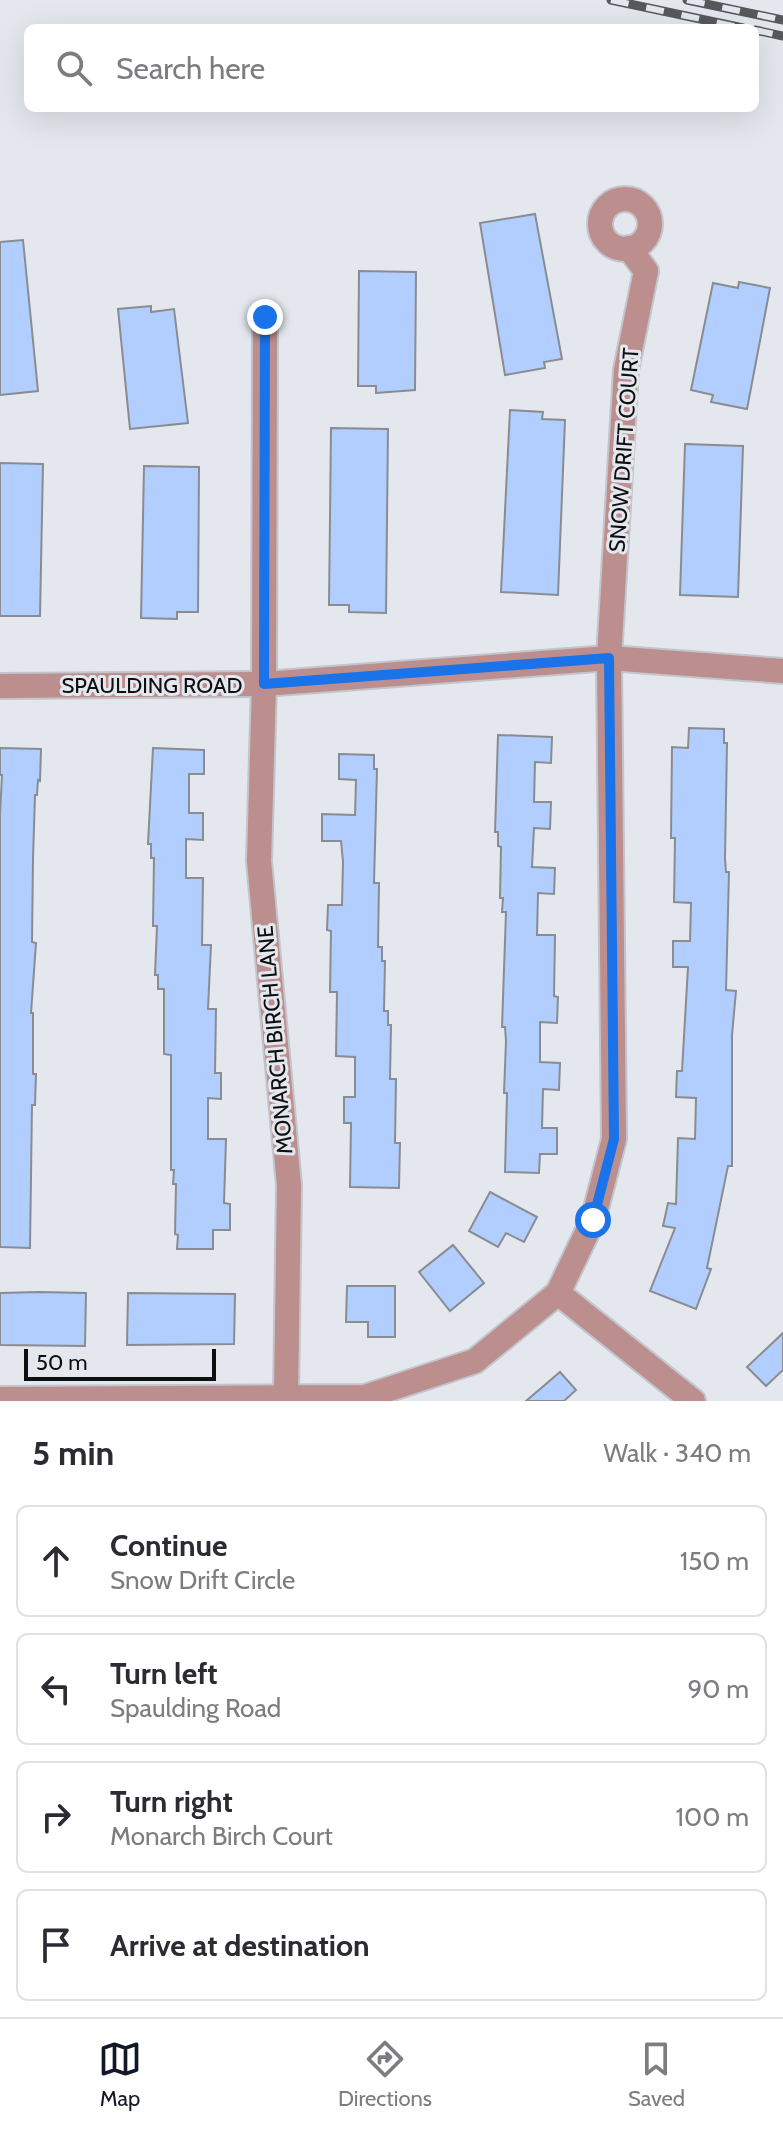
<!DOCTYPE html>
<meta charset="utf-8">
<style>
body{margin:0;font-family:Cabin,sans-serif;background:#f7f7f7;color:#2b2b33}
.scale{position:absolute;left:24px;bottom:20px;width:192px;box-sizing:border-box;padding-left:8px;border:4px solid #0e0f11;border-top:0;font-size:22px;line-height:28px;white-space:nowrap;color:#0e0f11;-webkit-text-stroke:6px #e4e8ee;paint-order:stroke}
.stop{position:absolute;width:24px;height:24px;margin:-18px;border:6px solid #1a73e8;border-radius:50%;background:#fff}
.stop.end{background:#1a73e8;border-color:#fff;box-shadow:0 2px 8px #0008}
.list{margin:0;padding:0;list-style:none}
h2{display:flex;justify-content:space-between;align-items:center;height:104px;margin:0;padding:0 32px;font-size:34px}
h2 small{font-size:26px;font-weight:400;color:#7c7c81}
.list li{display:grid;grid-template-columns:52px 1fr auto;gap:24px;align-items:center;box-sizing:border-box;height:112px;margin:0 16px 16px;padding:0 16px;border:2px solid #e1e1e2;border-radius:12px}
.list b{display:block;font-size:30px;white-space:nowrap}
.list p{margin:0;font-size:26px;white-space:nowrap;color:#7c7c81}
.list em{font-size:26px;font-style:normal;color:#7c7c81}
.icon{flex:none;width:44px;height:44px;fill:none;stroke:currentColor;stroke-width:2;stroke-linecap:round;stroke-linejoin:round}
.map{position:relative;flex:none;width:783px;height:1401px;overflow:hidden}
.search{position:absolute;background:#fff;box-shadow:0 8px 32px #0002;left:24px;right:24px;top:24px;height:88px;display:flex;align-items:center;gap:20px;box-sizing:border-box;padding:0 28px;border-radius:12px;color:#7c7c81;font-size:30px}
.sheet{height:616px;background:#fff}
nav{display:flex;justify-content:space-around;align-items:center;box-sizing:border-box;height:112px;border-top:2px solid #e1e1e2;background:#fff;font-size:22px;color:#7c7c81}
nav a{display:grid;justify-items:center;gap:4px}
nav .on{color:#111827}
.map>svg:first-child{display:block}
</style>
<div class="map">
<svg width="783" height="1401" viewBox="0 0 783 1401">
<rect width="100%" height="100%" fill="#e4e8ee"/>
<g fill="#b1cefe" stroke="#898c91" stroke-width="2">
<polygon points="535,214 562,359 544,362 545,368 505,375 480,223"/>
<polygon points="23,240 38,391 0,395 0,242"/>
<polygon points="359,271 416,272 415,390 376,393 376,386 358,386"/>
<polygon points="739,282 770,288 747,409 711,402 713,395 691,390 713,283 738,288"/>
<polygon points="151,306 151,312 174,309 188,423 130,429 118,309"/>
<polygon points="510,410 543,412 542,419 565,420 558,595 501,592"/>
<polygon points="331,428 388,429 386,613 349,612 349,605 329,605"/>
<polygon points="685,444 743,446 738,597 680,595"/>
<polygon points="0,463 43,464 40,616 0,616"/>
<polygon points="144,466 199,467 198,612 177,612 177,619 141,618"/>
<polygon points="689,728 724,729 724,743 727,743 725,858 726,872 729,872 726,990 736,991 732,1035 732,1166 728,1166 707,1268 711,1269 696,1309 650,1291 675,1228 663,1226 668,1203 676,1204 678,1138 695,1139 696,1098 676,1097 677,1071 682,1071 688,967 673,967 673,941 690,941 691,903 674,902 675,838 671,838 672,747 688,748"/>
<polygon points="498,735 552,737 551,763 535,762 534,802 551,802 550,829 534,828 532,867 555,868 554,894 538,893 537,935 555,935 554,996 558,997 557,1023 540,1022 540,1062 560,1063 559,1090 543,1089 542,1128 557,1128 557,1154 540,1154 539,1173 505,1172 507,1093 504,1093 506,1041 505,1027 502,1027 506,912 502,912 503,898 500,898 501,847 498,846 498,832 495,832"/>
<polygon points="0,748 41,749 40,781 38,780 37,795 35,795 33,859 32,942 36,943 31,1013 33,1013 33,1074 36,1074 35,1105 32,1105 30,1248 0,1247 0,814 2,775 0,775"/>
<polygon points="153,748 204,750 204,774 189,774 189,813 203,813 203,840 186,839 186,878 203,878 202,945 211,945 208,1009 216,1009 215,1073 221,1073 221,1099 208,1098 208,1139 226,1139 224,1203 230,1204 230,1230 213,1230 213,1249 177,1249 178,1235 175,1234 176,1184 173,1184 174,1170 171,1170 171,1055 164,1054 164,989 158,989 158,975 155,975 157,926 153,926 154,858 151,858 151,844 148,844"/>
<polygon points="339,754 374,755 374,769 377,769 374,883 379,883 378,947 382,947 382,961 385,961 384,1011 388,1011 388,1025 391,1025 390,1079 396,1079 395,1143 400,1143 399,1188 350,1187 351,1123 344,1123 344,1097 355,1097 355,1057 336,1056 337,992 330,992 331,931 327,930 328,905 342,905 343,862 341,841 322,841 322,814 355,815 356,780 339,779"/>
<polygon points="490,1192 537,1217 524,1242 506,1233 498,1247 469,1231"/>
<polygon points="453,1245 484,1283 450,1311 419,1272"/>
<polygon points="347,1286 395,1286 395,1337 368,1337 368,1322 346,1322"/>
<polygon points="39,1292 86,1293 85,1346 0,1345 0,1293"/>
<polygon points="128,1293 235,1294 234,1344 127,1345"/>
<polygon points="783,1333 783,1370 766,1386 747,1367"/>
<polygon points="560,1372 576,1390 564,1401 526,1401"/>
</g>
<g fill="none" stroke-linecap="round" stroke-linejoin="round">
<g stroke="#c2c5cb" stroke-width="28">
<g id="minor">
<circle cx="625" cy="224" r="25"/>
<polyline points="265,317 264,684 259,861 289,1185 286,1396"/>
<polyline points="0,686 264,684 609,658 783,671"/>
<polyline points="558,1293 693,1401"/>
<polyline points="0,1399 365,1397 475,1361 558,1293 593,1220 614,1139 609,658 626,370 646,271 629,248"/>
</g>
</g>
<use href="#minor" stroke="#bc8e8d" stroke-width="24"/>
<g stroke="#56585c" stroke-width="9">
<g id="rail">
<polyline points="611,0 743,28"/>
<polyline points="687,0 783,20"/>
<polyline points="755,30 783,36"/>
</g>
</g>
<use href="#rail" stroke="#e4e8ee" stroke-width="6" stroke-dasharray="18" stroke-linecap="butt"/>
</g>
<g fill="none" stroke-linecap="round" stroke-linejoin="round">
<polyline stroke="#1a73e8" stroke-width="10" points="265,317 264,684 609,658 614,1139 593,1220"/>
</g>
<g text-anchor="middle" dominant-baseline="central" stroke-width="6" stroke-linejoin="round" paint-order="stroke">
<g font-size="22" fill="#0e0f11" stroke="#e4e8ee">
<text transform="translate(624 450) rotate(-86)">SNOW DRIFT COURT</text>
<text x="152" y="685">SPAULDING ROAD</text>
<text transform="translate(275 1040) rotate(-95)">MONARCH BIRCH LANE</text>
</g>
</g>
</svg>
<div class="scale">50 m</div>
<div class="stop" style="left:593px;top:1220px"></div>
<div class="stop end" style="left:265px;top:317px"></div>
<div class="search"><svg class="icon" aria-label="search" viewBox="0 0 24 24"><circle cx="10" cy="10" r="6"/><path d="M15 15l6 6"/></svg>Search here</div>
</div>
<section class="sheet">
<h2>5 min<small>Walk · 340 m</small></h2>
<ul class="list">
<li><svg class="icon" aria-label="ahead" viewBox="0 0 24 24"><path d="M12 20V5M6 11l6-6 6 6"/></svg><div><b>Continue</b><p>Snow Drift Circle</p></div><em>150 m</em></li>
<li><svg class="icon" aria-label="left" viewBox="0 0 24 24"><path d="M17 20v-9H6M10 6l-5 5 5 5"/></svg><div><b>Turn left</b><p>Spaulding Road</p></div><em>90 m</em></li>
<li><svg class="icon" aria-label="right" viewBox="0 0 24 24"><path d="M7 20v-9h11M14 6l5 5-5 5"/></svg><div><b>Turn right</b><p>Monarch Birch Court</p></div><em>100 m</em></li>
<li><svg class="icon" aria-label="arrive" viewBox="0 0 24 24"><path d="M6 21V4h12l-3 4 3 4H6"/></svg><div><b>Arrive at destination</b></div></li>
</ul>
</section>
<nav>
<a class="on"><svg class="icon" aria-label="map" viewBox="0 0 24 24"><path d="M3 6l6-2 6 2 6-2v14l-6 2-6-2-6 2zM9 4v14M15 6v14"/></svg>Map</a>
<a><svg class="icon" aria-label="directions" viewBox="0 0 24 24"><path d="M12 3l9 9-9 9-9-9zM9 14v-3h6M13 9l2 2-2 2"/></svg>Directions</a>
<a><svg class="icon" aria-label="saved" viewBox="0 0 24 24"><path d="M7 4h10v16l-5-4-5 4z"/></svg>Saved</a>
</nav>
